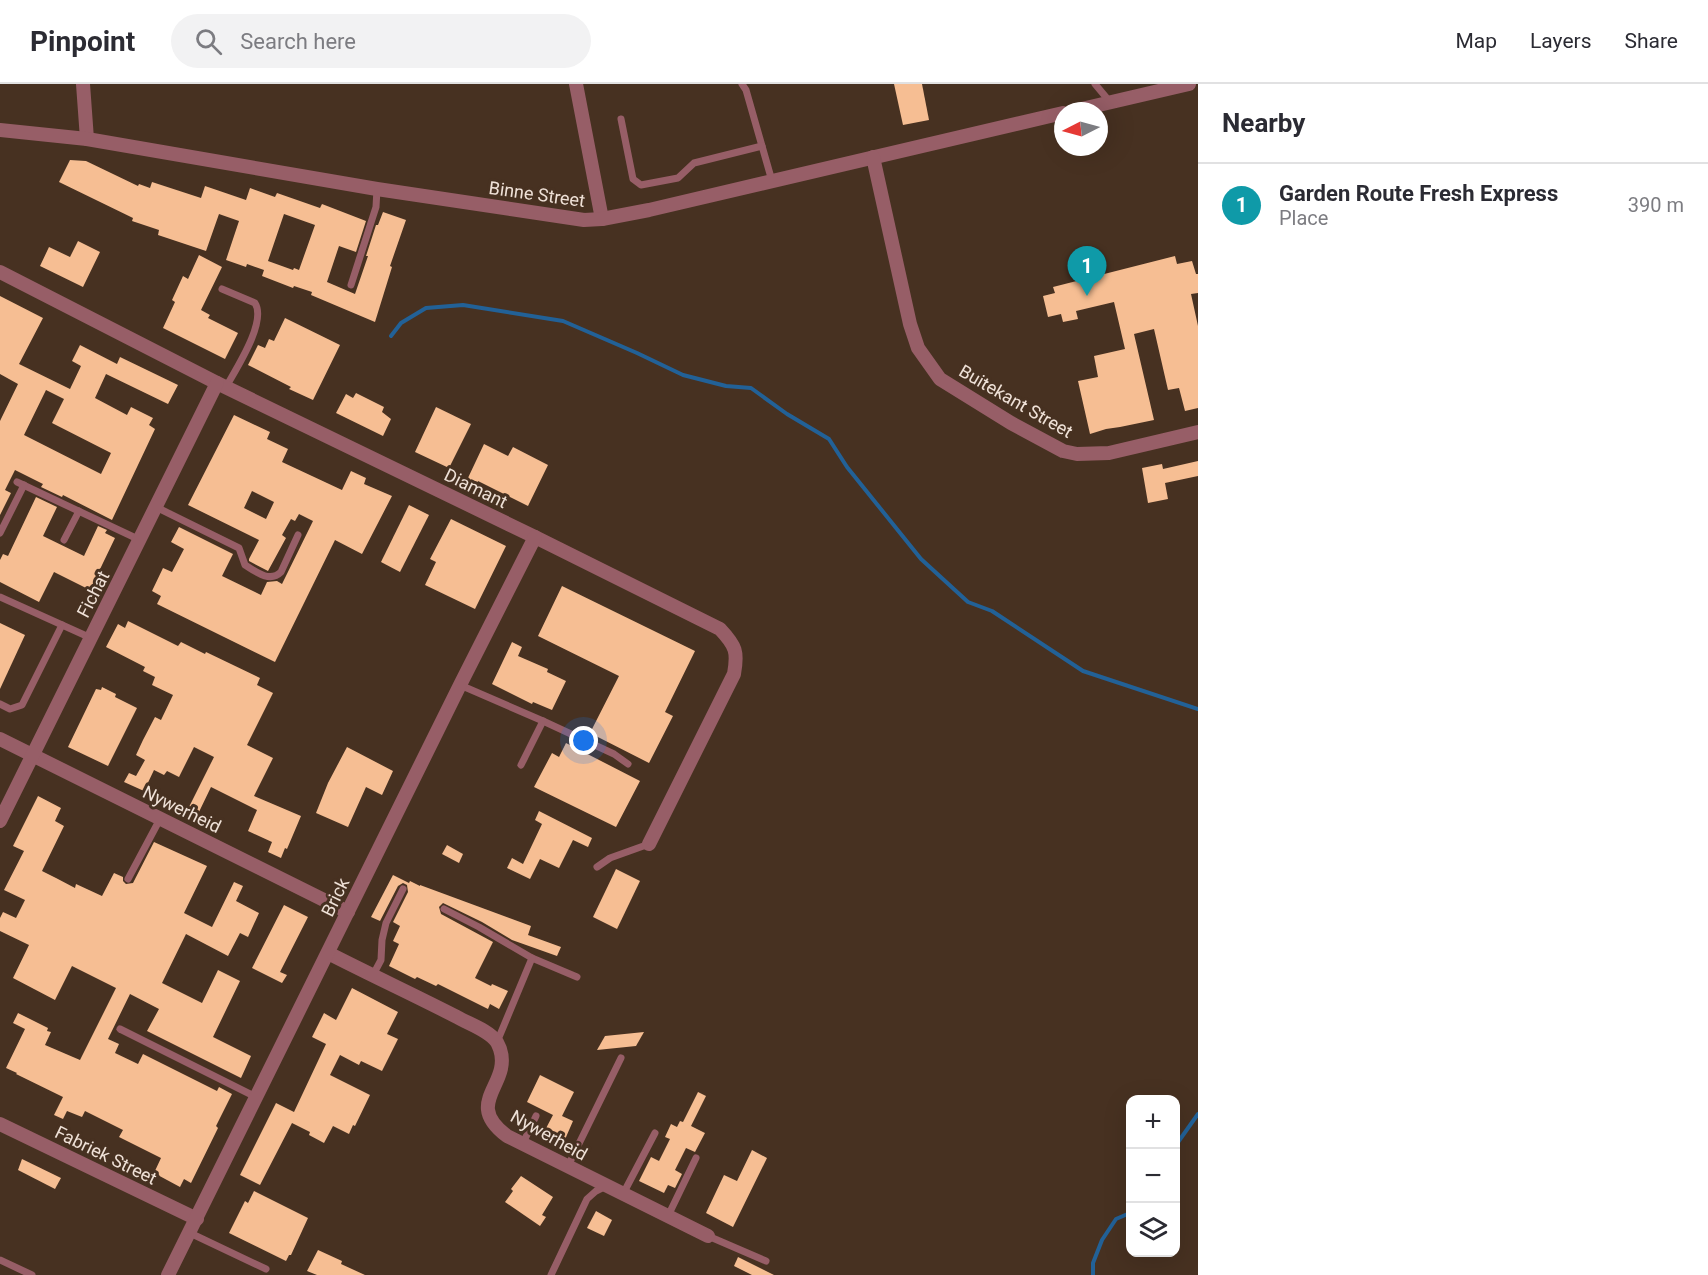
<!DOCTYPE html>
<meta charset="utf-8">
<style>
body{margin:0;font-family:Roboto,sans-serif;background:#f2f2f3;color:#2b2b33}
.controls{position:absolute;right:18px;bottom:18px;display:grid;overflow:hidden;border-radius:12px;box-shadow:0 6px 24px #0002}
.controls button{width:54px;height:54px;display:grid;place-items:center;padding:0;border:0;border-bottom:2px solid #e1e1e2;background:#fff;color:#2b2b33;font:30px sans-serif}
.compass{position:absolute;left:1054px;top:18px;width:54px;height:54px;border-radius:50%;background:#fff;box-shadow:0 6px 24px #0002;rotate:264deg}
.you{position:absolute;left:584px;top:657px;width:21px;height:21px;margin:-15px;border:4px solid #fff;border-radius:50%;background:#1a73e8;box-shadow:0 0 0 9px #1a73e833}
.badge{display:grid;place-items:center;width:39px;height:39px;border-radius:50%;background:#0b8043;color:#fff;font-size:20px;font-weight:700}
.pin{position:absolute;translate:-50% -50px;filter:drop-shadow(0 2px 3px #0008)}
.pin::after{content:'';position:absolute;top:32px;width:21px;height:18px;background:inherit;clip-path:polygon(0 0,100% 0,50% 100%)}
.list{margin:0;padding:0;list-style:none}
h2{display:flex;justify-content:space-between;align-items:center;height:78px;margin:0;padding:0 24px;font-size:26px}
h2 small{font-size:20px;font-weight:400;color:#7c7c81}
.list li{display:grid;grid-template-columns:39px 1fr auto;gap:18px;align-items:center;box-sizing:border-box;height:84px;padding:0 24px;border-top:2px solid #e1e1e2}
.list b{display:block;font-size:22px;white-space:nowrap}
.list p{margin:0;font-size:20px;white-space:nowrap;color:#7c7c81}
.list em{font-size:20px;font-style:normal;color:#7c7c81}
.icon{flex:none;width:33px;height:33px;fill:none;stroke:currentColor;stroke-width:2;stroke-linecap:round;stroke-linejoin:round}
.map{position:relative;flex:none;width:1198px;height:1191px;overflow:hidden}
header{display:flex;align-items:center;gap:36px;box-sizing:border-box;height:84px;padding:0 30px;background:#fff;border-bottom:2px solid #e1e1e2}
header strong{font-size:28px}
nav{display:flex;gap:33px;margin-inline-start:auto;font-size:21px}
.search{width:420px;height:54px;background:#f2f2f3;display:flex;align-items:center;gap:15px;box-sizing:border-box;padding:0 21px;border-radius:33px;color:#7c7c81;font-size:22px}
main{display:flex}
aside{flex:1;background:#fff}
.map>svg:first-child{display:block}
</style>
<header>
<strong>Pinpoint</strong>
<div class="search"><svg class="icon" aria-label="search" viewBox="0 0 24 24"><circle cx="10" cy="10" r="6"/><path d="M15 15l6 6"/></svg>Search here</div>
<nav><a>Map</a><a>Layers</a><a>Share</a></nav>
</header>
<main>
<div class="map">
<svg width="1198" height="1191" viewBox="0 0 1198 1191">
<rect width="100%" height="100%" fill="#473121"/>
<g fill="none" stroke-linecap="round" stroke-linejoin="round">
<g stroke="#226197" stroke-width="4">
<polyline points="391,252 401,239 426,224 463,221 563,237 637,269 683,291 726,302 751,304 787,330 829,355 847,383 921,475 968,518 992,527 1083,587 1198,625"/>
<polyline points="1176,1061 1198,1030"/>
<polyline points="1093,1191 1093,1179 1102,1156 1116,1135 1130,1129"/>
</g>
</g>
<g fill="#f6be93" fill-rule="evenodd">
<polygon points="894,0 922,0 929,36 903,41"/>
<path d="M70,76L86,77L138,102L139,100L150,104L152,98L201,114L205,102L246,116L250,104L275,113L277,109L320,124L322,120L366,137L356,168L339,162L327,198L355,210L368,172H366L376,141H378L383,128L406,136L390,182L392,183L375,238L311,211L312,208L294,202L293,204L262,192L264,186L247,180L246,183L226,176L239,137L219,130L206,167L158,151L159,146L132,137L133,134L59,98ZM284,130L315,141L299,186L294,184L293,186L268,177Z"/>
<polygon points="78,157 100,168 83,203 40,182 49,163 70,173"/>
<polygon points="199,171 222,183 201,226 210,231 208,234 238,249 225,275 163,244 175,218 172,216 183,192 188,195"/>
<polygon points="1175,172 1177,180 1192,177 1196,190 1198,190 1198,209 1191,210 1198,242 1198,324 1185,327 1179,304 1168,306 1154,245 1134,250 1154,336 1120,343 1106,345 1090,350 1078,297 1098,293 1094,272 1125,265 1114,218 1076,227 1078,235 1063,238 1061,230 1048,233 1043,212 1055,209 1053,203"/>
<path d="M0,212L43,234L19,280L70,305L81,282L72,277L80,261L117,280L120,273L178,301L168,320L106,290L95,314L127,331L131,323L153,334L149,341L155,345L112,436L63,411L62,413L41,403L43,400L15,386L5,406L11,409L0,431V337L18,300L0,290ZM46,306L64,315L52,339L111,369L101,390L24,351Z"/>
<polygon points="285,234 340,261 313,316 289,305 291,303 248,281 258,261 265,264 269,255 274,257"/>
<polygon points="356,309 384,323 382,328 391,335 383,352 336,329 346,310 353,314"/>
<polygon points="436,323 471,340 449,384 415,368"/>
<path d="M234,331L270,348L267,355L288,365L282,378L342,406L351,387L366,394L364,400L392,412L362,470L335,456L275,578L157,520L161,512L152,507L163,484L172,488L184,465L171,458L179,443L233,470L222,492L261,511L267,498L277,497L282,500L313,437L299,430L295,437L291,435L282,451L286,454L268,487L249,477V475L259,456L188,421ZM252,407L274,418L266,435L244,424Z"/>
<polygon points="484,360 508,372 513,363 548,381 528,422 478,397 477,400 467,396"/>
<polygon points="1198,377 1198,392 1165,399 1168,415 1148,419 1142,384 1162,380 1163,385"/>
<polygon points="36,413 57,423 43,452 84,472 98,442 107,446 105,449 115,454 90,506 54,488 39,518 0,498 0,476 3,470 8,472"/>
<polygon points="409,421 429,431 400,488 381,478"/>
<polygon points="451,435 506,462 475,525 425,501 436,478 430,475"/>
<polygon points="562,502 695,567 665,628 673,632 649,679 590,649 619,592 538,552"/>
<polygon points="128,537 178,562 181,558 205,570 206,568 260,594 257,601 273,609 247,661 273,674 254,712 301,732 287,765 285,764 281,774 268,768 272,758 248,747 257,726 211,703 198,730 188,725 214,673 194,663 179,693 167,687 164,691 154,686 144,707 124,698 129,689 136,692 145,676 136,671 143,656 155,633 161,636 173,611 152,601 155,593 143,587 145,583 106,563 118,540 125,544"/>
<polygon points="0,539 25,551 0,605"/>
<polygon points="512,558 522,563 518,572 548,585 547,588 566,597 552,626 533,618 532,620 492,600"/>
<polygon points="102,603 116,610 115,613 137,624 108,682 68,663 96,605 101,606"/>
<polygon points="566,659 640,697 616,743 534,703 552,669 559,673"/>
<polygon points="347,663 393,687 382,711 366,703 348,743 316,729 328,699"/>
<polygon points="38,712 61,724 55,737 64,742 42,787 56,794 75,804 76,800 102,812 114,789 123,793 123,797 126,800 133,799 154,758 207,782 184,829 212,843 234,798 243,802 236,817 259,829 248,853 240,849 228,872 186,850 162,899 202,919 218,886 240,897 213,953 251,972 241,994 147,947 159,925 130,910 108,955 119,960 115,969 138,980 143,970 217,1007 219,1003 232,1010 216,1042 218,1044 191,1099 184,1095 180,1103 154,1089 161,1074 119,1053 123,1046 85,1027 82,1033 67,1027 63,1035 54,1031 63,1013 16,990 17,989 6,984 25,945 13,939 18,929 48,944 47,947 51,948 45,961 80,976 116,904 72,882 55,916 13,894 29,861 0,847 0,834 3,828 16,834 25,816 4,806 24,767 13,762"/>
<polygon points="539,727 592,754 588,763 573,756 559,784 540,775 530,795 507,784 512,774 523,780 542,740 535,736"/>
<polygon points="447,761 463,770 459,779 442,770"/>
<polygon points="616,785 640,797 617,845 593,833"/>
<polygon points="393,791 409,799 410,797 420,802 420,801 531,842 528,851 561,863 557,872 512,856 482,838 443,819 439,823 441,830 493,858 475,894 491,902 492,900 508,907 499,925 490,920 488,925 438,900 436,902 417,893 415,895 389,882 399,860 393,857 400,842 393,838 408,808 407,801 403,799 398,802 380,837 371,833"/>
<polygon points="284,821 308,833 280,888 287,891 282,899 252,884"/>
<polygon points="352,904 398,928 387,950 398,955 382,987 361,977 359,981 340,971 330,991 370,1011 355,1042 353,1041 349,1050 333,1042 324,1059 309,1051 310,1048 292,1039 260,1101 240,1091 276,1019 294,1028 326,960 312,953 324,929 336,936"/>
<polygon points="644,948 636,962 597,966 605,952"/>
<polygon points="540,991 574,1008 562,1032 573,1037 563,1060 543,1050 553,1031 527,1018"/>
<polygon points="698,1008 706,1012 691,1042 705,1049 695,1068 686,1064 675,1086 682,1090 675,1104 668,1101 664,1109 639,1097 651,1073 659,1077 670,1055 665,1053 671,1040 677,1043 680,1037 683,1038"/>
<polygon points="752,1066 767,1074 733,1143 706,1129 724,1091 737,1097"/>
<polygon points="22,1075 61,1094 55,1105 18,1086"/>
<polygon points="521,1092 553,1113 542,1131 546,1133 540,1142 505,1118 513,1107 511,1105"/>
<polygon points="254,1107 308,1134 291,1171 289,1171 286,1177 229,1149 245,1117 248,1119"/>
<polygon points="596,1127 612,1136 604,1152 587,1144"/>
<polygon points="318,1166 342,1177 341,1180 365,1191 317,1191 307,1187"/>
<polygon points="738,1173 774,1191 752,1191 734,1182"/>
</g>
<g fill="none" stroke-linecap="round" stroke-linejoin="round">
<g stroke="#975e67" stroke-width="7">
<polyline points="742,0 746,6 772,97"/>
<polyline points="1095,0 1110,18"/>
<polyline points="621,35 633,95 641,101 678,94 694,79 762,62"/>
<polyline points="351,201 376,123 377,105"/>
<path d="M222,205L255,219C267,238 236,285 226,303"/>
<polyline points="17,398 140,456"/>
<path d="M156,423L239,464L245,481C256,488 270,499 281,488L298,451"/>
<polyline points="0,449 24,401"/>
<polyline points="64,456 79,427"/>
<polyline points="0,513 91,554"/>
<polyline points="460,601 543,637 614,670 628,680"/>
<polyline points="0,620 10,625 22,621 62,541"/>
<polyline points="521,681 543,637"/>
<polyline points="597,783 610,774 649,760"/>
<polyline points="128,795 160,735"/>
<polyline points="444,825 479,843 532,874 577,893"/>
<polyline points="373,891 381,876 382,856 386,839 403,805"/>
<polyline points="120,945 256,1013"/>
<polyline points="497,958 532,874"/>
<polyline points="523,1059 536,1032"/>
<polyline points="568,1082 621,974"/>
<polyline points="623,1110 655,1049"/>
<polyline points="668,1132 696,1074"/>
<polyline points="190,1149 266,1185"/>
<polyline points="708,1152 766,1177"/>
<polyline points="0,1176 32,1191"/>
<polyline points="551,1191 587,1115 596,1107 606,1102"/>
</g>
<g stroke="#975e67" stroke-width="14">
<polyline points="83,0 87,55"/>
<polyline points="576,0 602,135"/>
<polyline points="1073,27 1189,0"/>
<polyline points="0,46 87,55 377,105 584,136 602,135 649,126 1063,29"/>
<polyline points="873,73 910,240 918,264 940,295 1011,339 1063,367 1077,370 1109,369 1198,348"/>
<path d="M0,188L217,299L535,453L720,545C736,562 738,568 734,590L649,760"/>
<polyline points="0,655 348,828"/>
<polyline points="0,737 217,299"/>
<path d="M328,869C371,891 414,911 457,933C469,940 488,946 496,957C498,959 499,963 500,965C512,1001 462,1018 507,1052L708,1152"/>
<polyline points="0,1040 197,1135"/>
<polyline points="168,1191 460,601 535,453"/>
</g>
</g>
<g text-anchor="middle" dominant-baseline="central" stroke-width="6" stroke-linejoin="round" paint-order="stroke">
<g font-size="18" fill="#efe1d7" stroke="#473121">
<text transform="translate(537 110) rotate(8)">Binne Street</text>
<text transform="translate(1016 317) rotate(30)">Buitekant Street</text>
<text transform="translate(476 404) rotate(26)">Diamant</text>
<text transform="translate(93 510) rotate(-63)">Fichat</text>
<text transform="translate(182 725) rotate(26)">Nywerheid</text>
<text transform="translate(335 813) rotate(-64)">Brick</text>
<text transform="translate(549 1051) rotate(29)">Nywerheid</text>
<text transform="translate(106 1071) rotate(26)">Fabriek Street</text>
</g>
</g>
</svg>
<div class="controls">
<button>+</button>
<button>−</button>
<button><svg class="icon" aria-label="layers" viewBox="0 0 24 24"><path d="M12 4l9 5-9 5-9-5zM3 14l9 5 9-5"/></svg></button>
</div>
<svg class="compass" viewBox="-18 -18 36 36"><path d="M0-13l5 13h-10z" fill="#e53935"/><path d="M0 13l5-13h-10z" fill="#7c7c81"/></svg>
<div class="you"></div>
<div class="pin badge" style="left:1087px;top:212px;background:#0f9aa8">1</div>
</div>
<aside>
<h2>Nearby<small></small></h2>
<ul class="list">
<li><span class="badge" style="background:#0f9aa8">1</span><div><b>Garden Route Fresh Express</b><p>Place</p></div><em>390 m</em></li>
</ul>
</aside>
</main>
